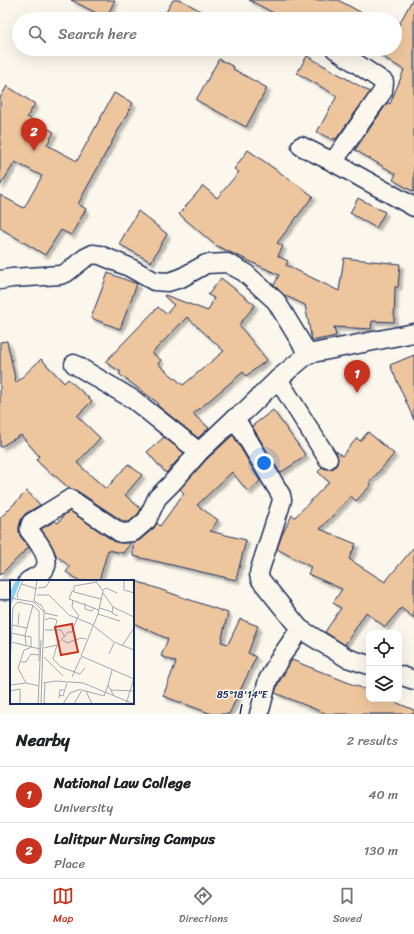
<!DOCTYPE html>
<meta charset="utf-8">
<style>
body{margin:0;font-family:Sriracha,sans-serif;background:#f2f2f2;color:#202124}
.controls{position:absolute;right:12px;bottom:12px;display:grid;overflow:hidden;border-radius:8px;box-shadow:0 4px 16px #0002}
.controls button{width:36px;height:36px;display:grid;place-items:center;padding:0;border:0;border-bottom:1px solid #e0e0e0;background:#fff;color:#202124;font:20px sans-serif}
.you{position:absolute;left:264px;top:463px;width:14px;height:14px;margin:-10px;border:3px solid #fff;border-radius:50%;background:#1a73e8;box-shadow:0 0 0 6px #1a73e833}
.badge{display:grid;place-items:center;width:26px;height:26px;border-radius:50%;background:#c8321e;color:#fff;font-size:13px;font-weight:700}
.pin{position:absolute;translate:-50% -33px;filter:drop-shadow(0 1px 2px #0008)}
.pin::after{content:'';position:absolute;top:21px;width:14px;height:12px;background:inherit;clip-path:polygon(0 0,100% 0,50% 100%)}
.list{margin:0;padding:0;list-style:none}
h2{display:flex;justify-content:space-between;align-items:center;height:52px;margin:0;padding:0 16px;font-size:17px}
h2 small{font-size:13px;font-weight:400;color:#757577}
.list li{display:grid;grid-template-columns:26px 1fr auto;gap:12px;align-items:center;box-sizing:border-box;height:56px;padding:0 16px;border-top:1px solid #e0e0e0}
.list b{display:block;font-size:15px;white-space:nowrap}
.list p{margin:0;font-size:13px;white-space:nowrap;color:#757577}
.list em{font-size:13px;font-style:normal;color:#757577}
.icon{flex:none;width:22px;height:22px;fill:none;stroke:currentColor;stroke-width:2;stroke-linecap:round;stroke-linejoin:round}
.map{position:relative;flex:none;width:414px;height:714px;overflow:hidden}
.search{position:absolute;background:#fff;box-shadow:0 4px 16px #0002;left:12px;right:12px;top:12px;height:44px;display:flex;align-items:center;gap:10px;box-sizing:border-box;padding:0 14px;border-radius:22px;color:#757577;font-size:15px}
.sheet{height:164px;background:#fff}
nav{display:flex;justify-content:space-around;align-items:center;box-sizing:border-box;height:56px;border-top:1px solid #e0e0e0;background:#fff;font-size:11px;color:#757577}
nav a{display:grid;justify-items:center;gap:2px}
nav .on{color:#c8321e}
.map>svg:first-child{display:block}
</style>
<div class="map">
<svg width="414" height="714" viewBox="0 0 414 714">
<defs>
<filter id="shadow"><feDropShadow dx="3.5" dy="3.5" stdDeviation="1" flood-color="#0004"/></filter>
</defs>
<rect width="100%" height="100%" fill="#fbf7ec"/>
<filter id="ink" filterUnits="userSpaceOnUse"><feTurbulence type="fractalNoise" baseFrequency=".025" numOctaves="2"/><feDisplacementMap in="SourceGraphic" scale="8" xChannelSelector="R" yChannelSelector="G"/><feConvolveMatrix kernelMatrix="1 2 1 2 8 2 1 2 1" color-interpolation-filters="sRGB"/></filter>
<g filter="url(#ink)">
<g fill="#eec69e" stroke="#1b2f5e" fill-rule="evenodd" filter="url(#shadow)">
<polygon points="71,0 115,0 106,18"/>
<polygon points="173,0 181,0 215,19 162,19"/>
<polygon points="249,0 338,0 373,19 285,19"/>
<polygon points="412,0 414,0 414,192 393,180 396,174 355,150 388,102 390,104 404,70 370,49 395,49 395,32"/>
<polygon points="307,56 370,92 336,139 334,138 333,140 317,132 337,96 297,73"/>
<polygon points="219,59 234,67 233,69 267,88 246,127 196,100"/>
<polygon points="7,86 35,104 27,117 54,132 47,145 77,161 114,93 133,103 78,204 86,209 71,235 61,230 45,255 0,228 0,195 24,208 42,176 15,162 0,186 0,98"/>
<polygon points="248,150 313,196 277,243 283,246 278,256 288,261 286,265 339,291 344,258 400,264 398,287 395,287 394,322 372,321 371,329 334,327 336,336 312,341 305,305 284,295 274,285 279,275 215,245 179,214 203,186 217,198 239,172 234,169"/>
<polygon points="358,198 385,212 376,228 350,213"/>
<polygon points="138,211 167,234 151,262 119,244"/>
<polygon points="108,273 137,284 120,329 91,318"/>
<path d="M221,278L255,305L239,325L267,360L246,376L243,372L193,414L209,428L198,438L157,405L158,403L119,374L121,372L105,362L158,307L166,314L174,305L164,296L165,295L208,311L214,298L208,295ZM187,317L224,351L183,385L158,364L161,360L152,353Z"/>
<polygon points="7,341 16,383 41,359 64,383 68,379 92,401 77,416 100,438 77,463 106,489 128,464 142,475 125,495 141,509 138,514 129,522 124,522 76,490 70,489 52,473 51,474 36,460 39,456 21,435 0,447 0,342"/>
<polygon points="414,355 414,420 390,365"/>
<polygon points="273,410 306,456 280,473 252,426"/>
<polygon points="368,432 394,454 369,483 371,485 356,501 351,496 320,529 356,544 349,559 385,582 414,547 414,618 401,608 385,627 366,612 345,645 325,632 341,608 333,603 342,589 308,574 311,567 277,549 282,535 292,515 295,517 329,482 318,472 322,467 328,469 334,468 337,464 338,459 336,451 342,456 357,438 360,441"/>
<polygon points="233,435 260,481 248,492 232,472 197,505 218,520 210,531 246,540 236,580 133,556 133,543 140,540 154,528 157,523 160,526 184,493 180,489 207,459"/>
<polygon points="164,437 184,453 166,473 147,452"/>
<polygon points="27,491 40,505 25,514 21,520 19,527 20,536 29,547 0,575 0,518"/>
<polygon points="70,511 115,542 122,543 131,543 123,553 108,550 99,581 80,581 66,572 70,567 56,555 51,544 41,529 55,521 58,523 64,515"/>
<polygon points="133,580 228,613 221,642 228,644 240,619 258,626 248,653 256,657 229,714 212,714 163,696 176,662 161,656 168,639 133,623"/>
<polygon points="292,660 369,691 369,699 388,699 414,710 414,714 327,714 275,693 278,684"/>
</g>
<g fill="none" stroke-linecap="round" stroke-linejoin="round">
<g stroke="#1b2f5e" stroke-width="21">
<g id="minor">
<polyline points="301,146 333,162 414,207"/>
<polyline points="333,162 383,91 384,82 335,49"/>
<polyline points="0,280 12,278 60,275 66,273 85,258 93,254 100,255 129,267 154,281 168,282 181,278 206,264 227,263 244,272 276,301 308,354"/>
<polyline points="74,364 134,400 199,452"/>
<polyline points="278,379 328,459"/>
<polyline points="235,418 281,495 282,500 280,507 260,569 259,574 260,579 300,629 347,658 369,665"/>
<path d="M28,581C33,578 41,575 44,570C53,558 36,540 29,530L31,523L70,499L121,533L133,532L147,520L157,498L171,484L199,452L235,418L245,411L278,379L308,354L414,333"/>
<polyline points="0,590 11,590"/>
<polyline points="399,675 414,680"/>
<polyline points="259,714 268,680 280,658 300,629"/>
</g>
</g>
<use href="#minor" stroke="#fbf7ec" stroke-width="18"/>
</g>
</g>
<path fill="none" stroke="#1b2f5e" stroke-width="1.5" d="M240,714L242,704"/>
<g transform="translate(10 580)">
<rect width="124" height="124" fill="#fbf7ec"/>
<path d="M6,0H11L0,27V12Z" fill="#8acfec"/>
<path fill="none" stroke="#a1a7b3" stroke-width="1" d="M85,0L93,11L88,34L71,76L124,99M114,0V10L124,13M87,2L64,6V12L91,19M12,4L27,9M28,8L36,7L40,0M93,10L96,8L107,13M64,11H62L59,19L89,30M93,13L103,27L124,37M27,15H39L59,35L81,44L104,62L124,70M0,18L24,22L34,32L31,124M8,18L7,15L13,0M63,20L62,27L69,36L67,38M24,21L27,0M24,21L31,25L35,32M75,23V29L82,31L84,28M3,27L8,22L22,25L29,31V81M103,27L102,33L108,36M90,28L102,32M35,33L48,36M88,34L110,41M35,40L40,38L47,40L45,48M2,45L17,48M8,45L9,33M35,50H51L55,57M1,53L21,57V68M53,60L57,63L71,58L76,59M1,62L30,69M16,65L15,55L23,25M47,65L58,52H62L67,38M112,66L124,48M34,68L47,65L43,79L51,87L70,94L75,88M99,74L104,63M34,77L53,96M11,82H16L21,74L29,75M0,87L3,27M102,90L98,105L104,116M62,97L71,77M16,103L8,88L14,70L20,68M33,103L46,101L73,103L124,124M0,105L16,103L29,106M101,110L124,111M0,111L10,109V124M76,111L82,124M49,115L53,116L57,103M49,118L50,110H54M28,124L31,60M34,124L35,103M53,124L60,113L71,109M64,124L72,110L94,116L98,105M116,124L124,98"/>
<path fill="#c8321e" fill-opacity="0.15" stroke="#c8321e" stroke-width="2" d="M62,44L68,72L51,75L45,47Z"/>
<rect width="124" height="124" fill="none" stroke="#1b2f5e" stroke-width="2"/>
</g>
<g font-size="10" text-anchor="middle" fill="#1b2f5e" stroke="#fbf7ec" stroke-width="3" stroke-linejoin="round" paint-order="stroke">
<text x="242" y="698">85°18'14"E</text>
</g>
</svg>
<div class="controls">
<button><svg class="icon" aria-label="locate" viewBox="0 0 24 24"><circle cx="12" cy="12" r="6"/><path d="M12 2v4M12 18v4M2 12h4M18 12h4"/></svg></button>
<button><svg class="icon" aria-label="layers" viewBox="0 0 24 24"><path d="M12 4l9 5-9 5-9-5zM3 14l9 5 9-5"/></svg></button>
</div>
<div class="you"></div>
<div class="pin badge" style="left:357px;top:393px">1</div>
<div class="pin badge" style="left:34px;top:151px">2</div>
<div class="search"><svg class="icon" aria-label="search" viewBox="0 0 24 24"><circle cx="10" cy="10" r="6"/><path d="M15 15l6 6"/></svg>Search here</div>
</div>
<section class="sheet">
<h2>Nearby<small>2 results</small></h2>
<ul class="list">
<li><span class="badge">1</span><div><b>National Law College</b><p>University</p></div><em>40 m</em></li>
<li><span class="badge">2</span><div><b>Lalitpur Nursing Campus</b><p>Place</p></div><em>130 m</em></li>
</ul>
</section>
<nav>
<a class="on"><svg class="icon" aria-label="map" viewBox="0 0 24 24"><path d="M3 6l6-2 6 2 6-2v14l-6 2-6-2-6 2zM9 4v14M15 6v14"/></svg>Map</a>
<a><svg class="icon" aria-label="directions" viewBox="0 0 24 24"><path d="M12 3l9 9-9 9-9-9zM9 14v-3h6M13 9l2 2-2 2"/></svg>Directions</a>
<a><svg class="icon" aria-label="saved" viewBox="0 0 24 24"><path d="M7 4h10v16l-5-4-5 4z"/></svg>Saved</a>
</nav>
